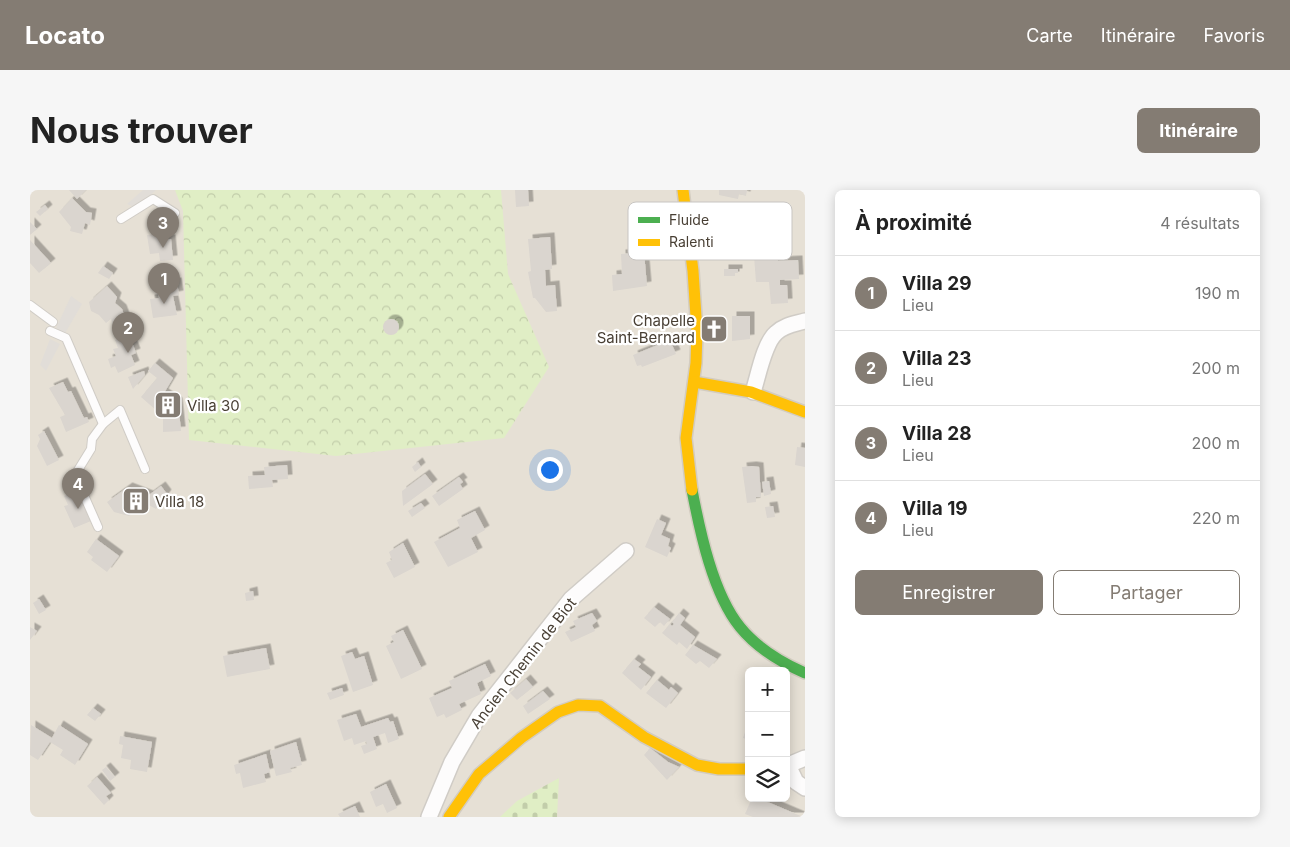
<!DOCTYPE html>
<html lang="fr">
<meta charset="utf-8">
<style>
body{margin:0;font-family:Inter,sans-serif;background:#f6f6f6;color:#222}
.controls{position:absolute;right:15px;bottom:15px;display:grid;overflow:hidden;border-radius:8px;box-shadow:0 2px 12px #0003}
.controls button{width:45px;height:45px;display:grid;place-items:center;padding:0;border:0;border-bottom:1px solid #e0e0e0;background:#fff;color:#222;font:25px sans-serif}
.you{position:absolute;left:519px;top:279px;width:18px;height:18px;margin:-12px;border:4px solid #fff;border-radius:50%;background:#1a73e8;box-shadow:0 0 0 8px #1a73e833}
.badge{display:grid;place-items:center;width:32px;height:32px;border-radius:50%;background:#847c73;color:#fff;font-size:16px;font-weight:700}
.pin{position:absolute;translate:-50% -41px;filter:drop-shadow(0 1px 2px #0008)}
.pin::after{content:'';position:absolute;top:26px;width:18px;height:15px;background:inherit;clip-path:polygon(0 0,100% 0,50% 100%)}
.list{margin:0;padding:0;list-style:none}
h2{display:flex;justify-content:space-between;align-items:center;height:65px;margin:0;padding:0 20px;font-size:21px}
h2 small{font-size:16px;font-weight:400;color:#767676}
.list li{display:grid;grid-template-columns:32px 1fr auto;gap:15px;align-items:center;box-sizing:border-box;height:75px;padding:0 20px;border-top:1px solid #e0e0e0}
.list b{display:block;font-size:19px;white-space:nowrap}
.list p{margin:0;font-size:16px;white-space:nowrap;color:#767676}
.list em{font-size:16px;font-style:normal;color:#767676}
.actions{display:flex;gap:10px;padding:15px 20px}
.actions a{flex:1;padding:11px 0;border:1px solid #847c73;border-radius:8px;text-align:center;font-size:18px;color:#847c73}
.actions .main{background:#847c73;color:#fff}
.icon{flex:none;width:28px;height:28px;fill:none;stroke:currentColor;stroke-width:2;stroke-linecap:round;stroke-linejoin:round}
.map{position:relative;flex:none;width:775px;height:627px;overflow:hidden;border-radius:8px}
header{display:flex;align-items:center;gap:30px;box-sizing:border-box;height:70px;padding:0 25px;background:#847c73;color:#fff}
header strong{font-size:24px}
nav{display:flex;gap:28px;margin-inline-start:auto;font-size:18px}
.intro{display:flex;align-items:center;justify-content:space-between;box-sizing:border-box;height:120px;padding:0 30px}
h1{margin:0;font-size:35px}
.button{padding:12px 22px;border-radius:8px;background:#847c73;color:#fff;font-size:18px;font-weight:700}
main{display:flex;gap:30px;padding:0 30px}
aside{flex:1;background:#fff;border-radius:8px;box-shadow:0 2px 12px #0003}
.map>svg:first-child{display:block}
</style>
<header>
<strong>Locato</strong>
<nav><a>Carte</a><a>Itinéraire</a><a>Favoris</a></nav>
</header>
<div class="intro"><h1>Nous trouver</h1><a class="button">Itinéraire</a></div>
<main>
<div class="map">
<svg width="775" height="627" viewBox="0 0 775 627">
<defs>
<pattern id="forest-crowns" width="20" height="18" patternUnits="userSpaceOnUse" patternTransform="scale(1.25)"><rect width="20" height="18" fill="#e0eec5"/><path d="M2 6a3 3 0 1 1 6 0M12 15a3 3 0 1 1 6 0" fill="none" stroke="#c2cdaa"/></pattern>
<pattern id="cemetery-stones" width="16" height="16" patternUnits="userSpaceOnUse" patternTransform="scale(1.25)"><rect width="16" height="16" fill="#e0eec5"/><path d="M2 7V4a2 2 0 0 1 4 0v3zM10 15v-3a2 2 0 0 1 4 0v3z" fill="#c2cdaa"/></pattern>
<filter id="shadow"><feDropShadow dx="4.5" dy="-4.5" stdDeviation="0" flood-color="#0004"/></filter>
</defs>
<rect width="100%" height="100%" fill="#f2eee8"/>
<path fill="#e6e0d5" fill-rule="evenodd" d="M0,0H775V627H0ZM719,481H756V608H719Z"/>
<polygon fill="url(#forest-crowns)" points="145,0 471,0 478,84 519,177 474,248 306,266 159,250 153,21"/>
<polygon fill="url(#cemetery-stones)" points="529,588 527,627 470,627 487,611"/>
<g fill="#e1ddd8">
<polygon points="113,0 126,0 106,18 97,14"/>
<polygon points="41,106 52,114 34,145 26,138"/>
<polygon points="20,149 30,154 16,181 10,175"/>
</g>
<g fill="#dad5cf" filter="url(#shadow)">
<polygon points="39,0 56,0 47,9"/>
<polygon points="485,0 498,0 499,16 486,17"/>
<polygon points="689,0 717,0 716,6 709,4 708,9 689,5"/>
<polygon points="42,8 56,22 62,23 60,35 55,33 52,44 40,41 41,37 29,22"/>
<polygon points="15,15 18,19 10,26 6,22"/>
<polygon points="0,32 7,39 0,45"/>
<polygon points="133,43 134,50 141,49 143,70 130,71 129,63 120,64 117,45"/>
<polygon points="520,47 522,79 515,80 516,96 525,95 527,121 516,122 505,108 503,108 498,82 501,81 498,49"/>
<polygon points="0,50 21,73 9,83 0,73"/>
<polygon points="747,54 748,71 768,70 769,89 750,90 750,95 757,95 758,113 741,114 739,92 726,92 724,66 716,66 715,57"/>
<polygon points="614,62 617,96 583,101 582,85 592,84 591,64"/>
<polygon points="73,76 83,83 79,89 68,83"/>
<polygon points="694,79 708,79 708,83 705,83 705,86 694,86"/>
<polygon points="147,92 149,105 143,106 147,125 123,128 120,109 129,108 128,102 133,101 132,94"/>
<polygon points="77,96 87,107 85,113 92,119 96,130 83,136 81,129 76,133 69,125 61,121 59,112"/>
<polygon points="702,126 720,126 720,149 702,151"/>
<circle cx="361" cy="137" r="8"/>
<polygon points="677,135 689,136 691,141 688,143 676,143"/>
<polygon points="99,144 106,163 101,165 105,175 88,183 85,176 81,178 78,169 86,166 83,159 88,158 85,150"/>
<polygon points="640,150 646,164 612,177 611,175 607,176 603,165"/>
<polygon points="125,173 143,188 134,203 148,212 151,241 133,242 133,221 130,218 127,221 111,207 127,188 118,181"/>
<polygon points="114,181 115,185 103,199 98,187"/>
<polygon points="33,192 38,202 41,201 54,228 57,227 59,232 36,242 30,227 35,225 19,198"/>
<polygon points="14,241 29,270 17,276 7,256 10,249 8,245"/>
<polygon points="767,257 775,258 775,277 765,275"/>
<polygon points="388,272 391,277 385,282 382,277"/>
<polygon points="257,275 258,289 242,290 243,297 219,299 218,286 235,285 234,277"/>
<polygon points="722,276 729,277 731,307 726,307 726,312 717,313 712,277"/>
<polygon points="395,284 403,294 373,316 372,301"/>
<polygon points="429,287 433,292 430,294 433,299 409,316 402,306"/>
<polygon points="739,291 741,304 734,306 732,292"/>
<polygon points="131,296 137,304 126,319 117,314 111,324 103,322 99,326 84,322 77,312 98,297 119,305"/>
<polygon points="48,300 61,331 44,338 34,316 38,315 34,306"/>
<polygon points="391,313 395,318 382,327 378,321"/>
<polygon points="743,316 745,327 737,328 735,317"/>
<polygon points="445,321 455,340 441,348 448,362 418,377 404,352 430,338 427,330"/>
<polygon points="627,329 636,333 631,345 640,349 638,356 641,358 637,367 615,357"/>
<polygon points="66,349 89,366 77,382 61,370 63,367 57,362"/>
<polygon points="373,353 385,377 364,388 356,373 362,370 359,362"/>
<polygon points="223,401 224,410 216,411 215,403"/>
<polygon points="9,409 16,420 9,424 3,413"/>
<polygon points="624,417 640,429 634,436 630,432 625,437 614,428"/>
<polygon points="562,423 567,431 562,435 565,441 541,452 535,442 546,437 543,431"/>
<polygon points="649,423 655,428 650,435 665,447 657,459 649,452 647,455 632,443 640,434 642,436 644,434 642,432"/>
<polygon points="0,437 7,441 0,450"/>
<polygon points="373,440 392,479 371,489 356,456 364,452 361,446"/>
<polygon points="663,455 687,469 679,478 670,471 666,474 655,465"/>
<polygon points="236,458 240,479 197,487 193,466"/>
<polygon points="322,462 325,469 334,466 343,495 323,502 311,466"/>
<polygon points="604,469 611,474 608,477 621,487 611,500 592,483"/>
<polygon points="455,474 461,486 447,493 451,504 429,514 432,520 416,528 414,524 407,527 399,508 422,498 419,491"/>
<polygon points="496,489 503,497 487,510 480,503"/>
<polygon points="627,490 639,500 641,497 648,503 636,518 616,503"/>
<polygon points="312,498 314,505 300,510 297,503"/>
<polygon points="513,501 520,509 498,524 493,516"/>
<polygon points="63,518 71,524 65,531 57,525"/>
<polygon points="326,524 331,537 358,528 360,532 363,531 369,549 358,553 355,543 343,547 347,559 334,564 331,556 337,554 336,551 324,555 322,548 314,551 307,530"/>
<polygon points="718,533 719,533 719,550 713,548"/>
<polygon points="1,535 22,548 29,535 58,554 45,575 30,565 33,560 20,552 8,570 0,565"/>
<polygon points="90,546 122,552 117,582 100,579 101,570 91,568 93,555 89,554"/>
<polygon points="266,552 272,575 260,578 262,582 246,586 240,561"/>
<polygon points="620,558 638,572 649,577 637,590 614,565"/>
<polygon points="236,564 240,582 234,584 236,592 213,598 210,583 206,584 204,575"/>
<polygon points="76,577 85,587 80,591 72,580"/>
<polygon points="67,587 81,603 76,606 79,610 74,615 57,596"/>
<polygon points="356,594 367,618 357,623 353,614 346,617 340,602"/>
<polygon points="722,608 740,613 773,627 723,627 715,624"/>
<polygon points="325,616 330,627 310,627 308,624"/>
</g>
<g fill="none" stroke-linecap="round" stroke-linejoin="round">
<g stroke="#d0ccc6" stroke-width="10">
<g id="lane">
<polyline points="91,29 123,9 145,23"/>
<polyline points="0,115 23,132"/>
<polyline points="20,141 36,148 73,234 90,220 115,279"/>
<polyline points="68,337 45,285 61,259 62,249 73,234"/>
</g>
</g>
<g stroke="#d0ccc6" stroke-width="18">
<g id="street">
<path d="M723,202C728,187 734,153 746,143C754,135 765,134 775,131"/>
<polyline points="758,575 766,592 775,598"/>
<polyline points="756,576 775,568"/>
<polyline points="399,627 422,572 449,526 541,409 596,361"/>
</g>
</g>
<g stroke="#d3ccc0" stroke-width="14">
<path id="fast" d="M662,300C670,342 683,404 710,437C727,458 750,472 775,483"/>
</g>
<g stroke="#d3ccc0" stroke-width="14">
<g id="slow">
<polyline points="653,0 663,81 667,142 666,173 656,248 662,300"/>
<polyline points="664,192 721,202 775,222"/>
<polyline points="419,627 449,584 491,548 528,522 548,515 570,516 614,547 667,575 689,579 719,579"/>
</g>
</g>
<use href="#lane" stroke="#fdfcfc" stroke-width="8"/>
<use href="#street" stroke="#fdfcfc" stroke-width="15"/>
<use href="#fast" stroke="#4caf50" stroke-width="11"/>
<use href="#slow" stroke="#ffc107" stroke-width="11"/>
</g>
<defs>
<g id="church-square" transform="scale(1.4375)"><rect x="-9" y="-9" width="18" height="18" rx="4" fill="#847c73" stroke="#fff"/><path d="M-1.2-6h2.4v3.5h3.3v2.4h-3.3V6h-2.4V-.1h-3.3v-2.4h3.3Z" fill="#fff"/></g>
<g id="building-square" transform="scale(1.4375)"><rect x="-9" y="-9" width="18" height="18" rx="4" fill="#847c73" stroke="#fff"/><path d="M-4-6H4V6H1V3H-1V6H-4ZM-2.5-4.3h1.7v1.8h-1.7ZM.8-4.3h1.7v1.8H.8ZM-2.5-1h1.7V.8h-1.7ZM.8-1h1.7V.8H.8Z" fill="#fff"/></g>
</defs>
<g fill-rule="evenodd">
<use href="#church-square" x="684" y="139"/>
<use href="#building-square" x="138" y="215"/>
<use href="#building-square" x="106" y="311"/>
</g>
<g text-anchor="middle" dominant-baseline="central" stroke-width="4.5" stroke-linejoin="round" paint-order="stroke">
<g font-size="15" fill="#483f34" stroke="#fff" text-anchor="start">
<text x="665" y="130" text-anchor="end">Chapelle<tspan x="665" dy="17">Saint-Bernard</tspan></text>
<text x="157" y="215">Villa 30</text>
<text x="125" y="311">Villa 18</text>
</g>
<g font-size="15" fill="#483f34" stroke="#fff">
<text transform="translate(493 473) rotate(-52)">Ancien Chemin de Biot</text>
</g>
</g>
<rect x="598" y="12" width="164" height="58" rx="8" fill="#fff" stroke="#c8c5c2" stroke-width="1"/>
<rect x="608" y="27" width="22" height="6" fill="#4caf50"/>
<rect x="608" y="49" width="22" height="7" fill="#ffc107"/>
<g font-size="14" fill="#483f34">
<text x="639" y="35">Fluide</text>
<text x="639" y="57">Ralenti</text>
</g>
</svg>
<div class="controls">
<button>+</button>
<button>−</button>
<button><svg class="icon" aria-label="layers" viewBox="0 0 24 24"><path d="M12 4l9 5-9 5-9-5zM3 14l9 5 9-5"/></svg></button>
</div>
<div class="you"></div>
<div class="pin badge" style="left:134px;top:114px">1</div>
<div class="pin badge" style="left:98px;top:163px">2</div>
<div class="pin badge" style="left:133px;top:58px">3</div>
<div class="pin badge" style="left:48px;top:319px">4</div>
</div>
<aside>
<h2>À proximité<small>4 résultats</small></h2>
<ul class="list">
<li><span class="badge">1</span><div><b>Villa 29</b><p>Lieu</p></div><em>190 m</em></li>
<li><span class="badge">2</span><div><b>Villa 23</b><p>Lieu</p></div><em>200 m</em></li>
<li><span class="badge">3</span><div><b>Villa 28</b><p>Lieu</p></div><em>200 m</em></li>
<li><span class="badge">4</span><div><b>Villa 19</b><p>Lieu</p></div><em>220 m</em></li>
</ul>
<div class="actions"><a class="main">Enregistrer</a><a>Partager</a></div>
</aside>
</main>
